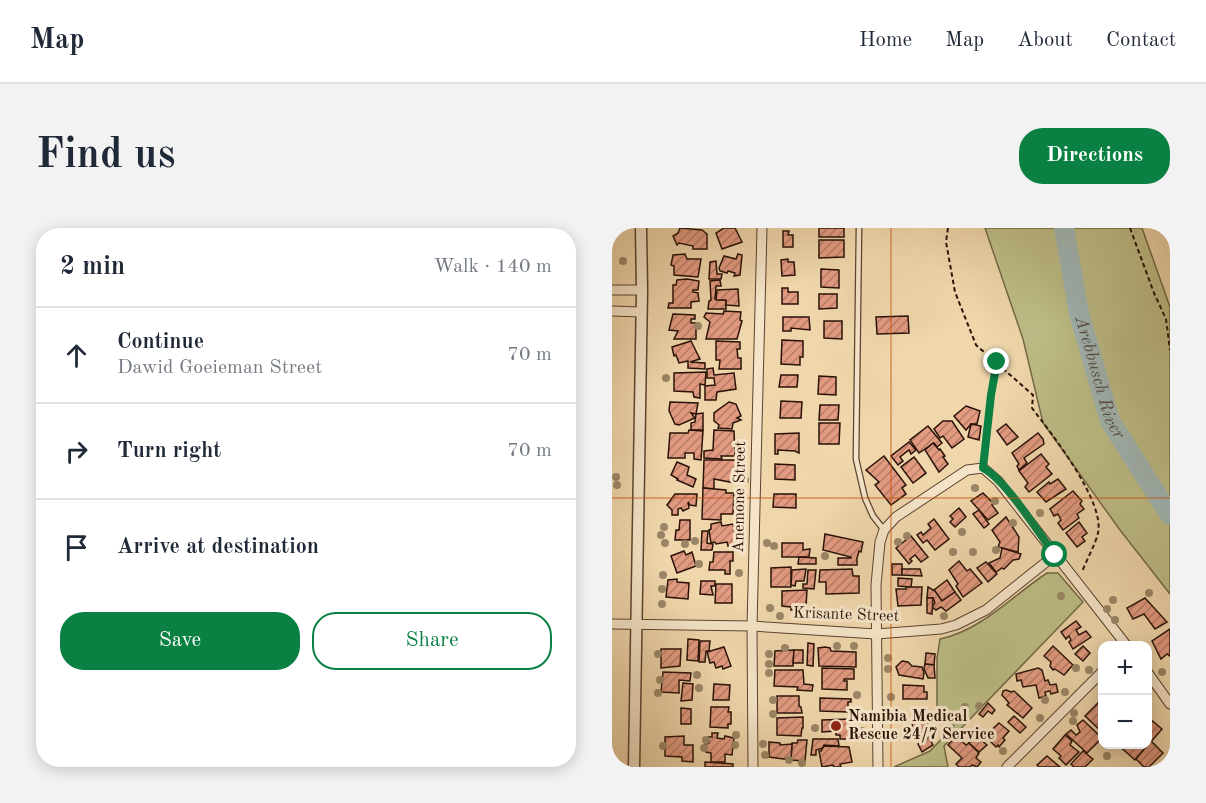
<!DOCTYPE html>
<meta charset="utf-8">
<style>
body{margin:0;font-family:"Old Standard TT",serif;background:#f2f2f3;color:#1f2937}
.controls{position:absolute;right:18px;bottom:18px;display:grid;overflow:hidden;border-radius:12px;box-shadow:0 3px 15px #0003}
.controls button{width:54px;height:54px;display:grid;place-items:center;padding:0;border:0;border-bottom:2px solid #e0e1e3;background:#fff;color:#1f2937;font:30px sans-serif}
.stop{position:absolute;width:18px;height:18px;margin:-14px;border:4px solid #0b8043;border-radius:50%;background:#fff}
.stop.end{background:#0b8043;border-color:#fff;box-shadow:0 2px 6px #0008}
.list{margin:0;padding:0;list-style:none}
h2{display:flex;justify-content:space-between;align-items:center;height:78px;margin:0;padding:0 24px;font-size:26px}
h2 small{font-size:20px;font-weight:400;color:#747a83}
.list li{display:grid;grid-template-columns:39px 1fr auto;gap:18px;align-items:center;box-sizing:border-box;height:96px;padding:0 24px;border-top:2px solid #e0e1e3}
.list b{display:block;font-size:22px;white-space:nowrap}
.list p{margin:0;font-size:20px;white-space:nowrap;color:#747a83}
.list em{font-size:20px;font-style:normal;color:#747a83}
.actions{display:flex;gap:12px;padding:18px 24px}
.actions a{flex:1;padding:14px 0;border:2px solid #0b8043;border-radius:24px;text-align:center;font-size:21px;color:#0b8043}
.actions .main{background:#0b8043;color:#fff}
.icon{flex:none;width:33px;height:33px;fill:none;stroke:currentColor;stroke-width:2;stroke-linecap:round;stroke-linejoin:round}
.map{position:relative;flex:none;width:558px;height:539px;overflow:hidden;border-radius:24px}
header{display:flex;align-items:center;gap:36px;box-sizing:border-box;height:84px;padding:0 30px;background:#fff;border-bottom:2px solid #e0e1e3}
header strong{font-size:28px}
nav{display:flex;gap:33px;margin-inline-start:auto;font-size:21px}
.intro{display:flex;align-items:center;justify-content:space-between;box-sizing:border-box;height:144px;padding:0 36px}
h1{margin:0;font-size:42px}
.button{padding:15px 27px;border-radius:24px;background:#0b8043;color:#fff;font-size:21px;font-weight:700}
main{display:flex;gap:36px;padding:0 36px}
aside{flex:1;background:#fff;border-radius:24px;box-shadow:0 3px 15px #0003}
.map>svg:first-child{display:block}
</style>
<header>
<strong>Map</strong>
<nav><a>Home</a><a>Map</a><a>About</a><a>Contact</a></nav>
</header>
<div class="intro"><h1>Find us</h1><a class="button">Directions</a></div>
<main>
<aside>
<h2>2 min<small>Walk · 140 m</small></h2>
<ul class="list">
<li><svg class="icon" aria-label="ahead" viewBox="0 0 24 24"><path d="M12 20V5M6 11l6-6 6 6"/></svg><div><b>Continue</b><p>Dawid Goeieman Street</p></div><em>70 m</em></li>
<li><svg class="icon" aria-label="right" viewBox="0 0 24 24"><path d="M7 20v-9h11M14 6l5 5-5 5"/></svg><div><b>Turn right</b></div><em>70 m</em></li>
<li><svg class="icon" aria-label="arrive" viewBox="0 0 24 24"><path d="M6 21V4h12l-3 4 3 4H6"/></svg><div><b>Arrive at destination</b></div></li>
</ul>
<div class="actions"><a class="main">Save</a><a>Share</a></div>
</aside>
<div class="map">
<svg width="558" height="539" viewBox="0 0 558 539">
<defs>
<pattern id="building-hatch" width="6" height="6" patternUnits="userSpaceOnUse" patternTransform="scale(1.5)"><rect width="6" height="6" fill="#e29a80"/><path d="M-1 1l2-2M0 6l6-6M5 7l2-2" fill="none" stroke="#b77c67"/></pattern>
</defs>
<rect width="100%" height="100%" fill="#efd6ab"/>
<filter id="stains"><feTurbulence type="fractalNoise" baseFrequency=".00333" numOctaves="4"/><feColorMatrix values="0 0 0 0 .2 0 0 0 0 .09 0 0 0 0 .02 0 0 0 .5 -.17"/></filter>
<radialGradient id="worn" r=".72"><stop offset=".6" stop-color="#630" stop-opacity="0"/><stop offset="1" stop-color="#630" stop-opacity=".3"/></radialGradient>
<g fill="#bdbd86" stroke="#736846" stroke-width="1.5">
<polygon points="373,0 530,0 558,79 558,366 508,302 431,195 411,111"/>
<path d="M435,345H446L471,374L332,518L336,539H282L318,523L342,498L325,483V430L328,411C370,402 400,368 435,345Z"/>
</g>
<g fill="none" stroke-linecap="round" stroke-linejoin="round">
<path stroke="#a0b6b5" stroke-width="20" id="s1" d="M452,0L467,85L498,193L558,287"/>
</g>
<g fill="url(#building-hatch)" stroke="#291207" stroke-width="1.5">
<polygon points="68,0 90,2 95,6 95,21 81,21 81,18 67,15 65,17 61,8 66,5"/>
<polygon points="112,0 123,0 130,14 110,21 104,5"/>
<rect x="207" y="0" width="25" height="9"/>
<polygon points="171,3 177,3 176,7 181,7 181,19 171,19"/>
<polygon points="207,12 232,12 232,29 207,30"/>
<polygon points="73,26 75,31 89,31 86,49 62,47 62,38 59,37 61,27"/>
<polygon points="126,26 130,27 128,47 122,48 123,45 116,43 115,45 108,43 107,40 112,28 124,31"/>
<polygon points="176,31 176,34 182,34 183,47 170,48 169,32"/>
<polygon points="104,33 105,46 110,46 109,51 97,51 98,34"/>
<polygon points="209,41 227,42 227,60 209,59"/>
<polygon points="75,51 87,53 86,62 81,62 81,64 86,65 87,73 79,74 79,80 56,80 57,75 61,75 61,57 64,57 65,52"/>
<polygon points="108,52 109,58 104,58 103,71 114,72 114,81 96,81 97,73 99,72 98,53"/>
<polygon points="170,60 176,60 176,64 186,64 186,76 170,76"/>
<polygon points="126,61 127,78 114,77 114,72 104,72 105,62"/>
<polygon points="207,66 225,66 225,80 207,81"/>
<polygon points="112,83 129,84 128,92 130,93 125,111 94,111 98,94 92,89 94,85 111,86"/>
<polygon points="61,86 83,87 83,91 79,91 79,95 84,95 84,111 62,111 66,103 57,102"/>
<polygon points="296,88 297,105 265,106 264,89"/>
<polygon points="171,89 197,89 198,102 179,100 179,103 171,103"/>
<polygon points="212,93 230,93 230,111 212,110"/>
<polygon points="170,112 191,113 191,129 188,129 188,137 169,136"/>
<polygon points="79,113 88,131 78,134 93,135 93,141 76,140 76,133 67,135 64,127 62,128 60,119"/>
<polygon points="104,113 128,114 128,121 125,121 126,130 129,130 129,141 107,141 108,132 104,132"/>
<polygon points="101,140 102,147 122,145 124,161 105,164 104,172 93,172 93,158 103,157 102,150 95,150 95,141"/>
<polygon points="94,144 93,157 88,156 88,170 82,169 81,164 62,163 62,145"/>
<polygon points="169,147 186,147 185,159 167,159"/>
<polygon points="207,148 224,149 224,167 206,166"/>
<polygon points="169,173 190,174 189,190 168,190"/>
<polygon points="58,174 86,175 84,186 79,185 83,190 67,197 63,196 57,183"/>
<polygon points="117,174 124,176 129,188 125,190 129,192 121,195 120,201 106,200 107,197 102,193 102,185"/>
<polygon points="208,177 227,177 226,192 207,192"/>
<polygon points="354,178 368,183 365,196 359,196 354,202 342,188"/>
<polygon points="91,185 91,202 79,202 79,195 83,194 84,186"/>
<polygon points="331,193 340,193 352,211 340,220 331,208 328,210 322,201"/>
<polygon points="207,195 228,195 227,216 207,216"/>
<polygon points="359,196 369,198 367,212 356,209"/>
<polygon points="394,196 406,209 395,217 385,203"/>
<polygon points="316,198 330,215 325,219 322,215 307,225 298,212"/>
<polygon points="77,202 91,203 89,232 82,231 82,225 73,225 73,230 56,230 58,205 76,205"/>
<polygon points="102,202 122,203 123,228 109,228 110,231 92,230 92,223 101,222"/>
<polygon points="187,205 187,225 183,223 166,222 166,226 163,226 163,206"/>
<polygon points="426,205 431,211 432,216 412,230 415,235 407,242 405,238 407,236 400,225"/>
<polygon points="297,214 304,222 299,226 297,222 288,229 291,233 286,237 279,228"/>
<polygon points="321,215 327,222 328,221 333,228 331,229 336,236 327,244 313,222"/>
<polygon points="429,226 437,236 434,239 440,246 417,264 413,259 416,255 407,243"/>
<polygon points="272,228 294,257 290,260 294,266 279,277 263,257 267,254 254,242"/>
<polygon points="302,229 314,245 301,255 289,239"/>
<polygon points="92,232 127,232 123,255 102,251 102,261 91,260"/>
<polygon points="65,234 77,239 75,247 84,251 81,259 65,252 66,251 59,247"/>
<polygon points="163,236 183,237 183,252 163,251"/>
<polygon points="446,251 454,261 434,274 425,264 437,254 438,256"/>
<polygon points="91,260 114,262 114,265 122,265 121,286 109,286 109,292 90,291"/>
<polygon points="461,263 470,273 468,276 472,281 465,286 467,290 451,302 446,295 449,292 446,286 442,288 438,281"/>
<polygon points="371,265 381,275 380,277 386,285 376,292 359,273"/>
<polygon points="63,266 85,266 84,278 78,277 76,274 77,280 71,283 69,280 66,281 66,287 60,287 60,282 55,277"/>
<polygon points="162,266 184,266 184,280 161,279"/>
<polygon points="347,280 354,289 343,299 338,294 341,291 338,288"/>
<polygon points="367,282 377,296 372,300 361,286"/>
<polygon points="394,289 407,309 406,324 386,319 388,314 380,302"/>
<polygon points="322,291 337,311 323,322 315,312 311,315 305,307 309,304 311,307 319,300 316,296"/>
<polygon points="68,292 78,292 78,312 63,312 64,302 67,302"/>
<polygon points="109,294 110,298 121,296 125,316 116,318 115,314 104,316 103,314 99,315 97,302 99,301 99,296"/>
<polygon points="467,294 475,305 470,309 473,313 465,319 454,305"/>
<polygon points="90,303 96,303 95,315 101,316 100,322 89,322"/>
<polygon points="213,306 251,314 249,324 247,323 245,330 245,337 226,337 226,330 239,330 239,329 211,322"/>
<polygon points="299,308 316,329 309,334 303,327 298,331 300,333 297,336 284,320"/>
<polygon points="170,315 191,315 191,322 198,321 197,329 170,329"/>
<polygon points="390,320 409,326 407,331 401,332 392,341 390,340 384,344 377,335 388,330"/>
<polygon points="72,323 74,327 80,324 84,338 65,345 59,328"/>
<polygon points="102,324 121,324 121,333 118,333 118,346 113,346 113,342 97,342 98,334 101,334"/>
<polygon points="187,329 204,330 204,336 186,336"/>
<polygon points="347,333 355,343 358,341 370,355 351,369 344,358 346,356 337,342"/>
<polygon points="374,334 385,346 376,354 365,340"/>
<rect x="280" y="336" width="10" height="11"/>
<polygon points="179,339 179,359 159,359 159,340"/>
<polygon points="194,341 192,353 184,353 183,358 179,357 180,342"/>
<polygon points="240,341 241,348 247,348 247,365 214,366 214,354 207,354 208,342"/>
<polygon points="290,341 308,341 310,348 290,347"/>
<polygon points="196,342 204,342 202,361 191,360 191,356 195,356"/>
<polygon points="286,350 300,351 299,359 286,358"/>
<polygon points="65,351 65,354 77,355 76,371 54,369 56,352"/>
<polygon points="335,352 343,364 330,373 322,362"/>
<polygon points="89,353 103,353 103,358 99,358 101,367 88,366"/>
<polygon points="104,356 120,356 120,375 103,375"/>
<polygon points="294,359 310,359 309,377 286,378 284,361 294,361"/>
<polygon points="316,359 323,363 330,373 343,364 349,372 334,383 329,379 324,382 320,379 323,375 321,370 315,370"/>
<polygon points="195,362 194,379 189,379 189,382 179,382 179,379 170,378 170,363"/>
<polygon points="315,370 321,370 320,386 315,385"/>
<polygon points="533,370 555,394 543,401 532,386 521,391 515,380"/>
<polygon points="464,393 469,399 464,402 467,407 474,403 479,409 461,421 457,414 459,412 457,408 454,411 449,404"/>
<polygon points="558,401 558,428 555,426 549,431 540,413"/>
<polygon points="76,411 87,412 86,433 75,432"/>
<polygon points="88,413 98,413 97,423 94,423 93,434 87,434"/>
<polygon points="196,415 202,416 201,438 195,437"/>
<polygon points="441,418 461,437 452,447 443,441 441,442 438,438 439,434 432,428"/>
<polygon points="471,418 478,425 471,433 463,426"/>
<polygon points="112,419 119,438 111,441 110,438 104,440 102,434 98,435 95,424"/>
<polygon points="213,419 218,420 219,423 244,424 244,439 207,438 206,420"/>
<polygon points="49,421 69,421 68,438 49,440"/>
<polygon points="182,422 181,438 162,438 163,423"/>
<polygon points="182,422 191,422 191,435 181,435"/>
<polygon points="314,425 323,426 322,437 313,436"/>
<polygon points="290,433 296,434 300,438 310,439 312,445 311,451 287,447 284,439"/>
<polygon points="313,436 322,437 323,450 316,450 312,441"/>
<polygon points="210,440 242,441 242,451 232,451 232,453 235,453 235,462 210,461"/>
<polygon points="426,440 430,442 433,453 436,452 438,457 444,456 446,464 439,466 438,463 433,464 434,468 427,470 424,457 411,459 409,452 405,453 404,446"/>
<polygon points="163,442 191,442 192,456 201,457 200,463 185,462 186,459 162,458"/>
<polygon points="51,444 79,445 78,453 67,452 67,465 49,464"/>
<polygon points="71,455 81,456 80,472 69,473"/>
<polygon points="102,456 118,457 117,472 101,472"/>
<polygon points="291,457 312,458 312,464 315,464 315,471 291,471"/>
<polygon points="394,462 399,464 402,463 420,480 411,490 395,477 397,475 390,467 391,463"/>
<polygon points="165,468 187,468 187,478 189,479 190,485 165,485"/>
<polygon points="208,470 239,471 239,474 236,474 236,484 208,483"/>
<polygon points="376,475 383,482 380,486 376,483 371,489 367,486"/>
<polygon points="486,475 490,478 490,504 473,488"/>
<polygon points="99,479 117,479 116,484 119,484 119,496 116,496 116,500 98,499"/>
<polygon points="69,480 79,481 79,496 69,496"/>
<polygon points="301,487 316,488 315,506 300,502"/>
<polygon points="402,488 414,499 408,505 396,494"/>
<polygon points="191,489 191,500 190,500 189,508 165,507 165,490"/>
<polygon points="537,490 550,501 523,532 505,516 536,516"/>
<polygon points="238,491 239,511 228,511 228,507 224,507 224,503 210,504 210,492"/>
<polygon points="471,492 490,510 475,525 454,506 459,502 464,507 468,504 465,497"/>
<polygon points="387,495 397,503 391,510 393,512 387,519 386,517 384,519 373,508"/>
<polygon points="100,505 106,505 105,510 112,511 113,508 122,510 120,527 113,526 113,534 99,534 99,525 94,524 93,516 97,515 96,509 100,509"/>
<polygon points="453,507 460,513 458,517 467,524 454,537 447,530 449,528 441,521"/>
<polygon points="72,508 72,517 81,517 81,534 70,533 70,529 53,528 53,509"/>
<polygon points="344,508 354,517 357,515 367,525 364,530 369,534 365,539 360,537 358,539 347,539 344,536 350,530 336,517"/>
<polygon points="364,508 375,517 367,524 357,515"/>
<polygon points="317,509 321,517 310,524 306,516"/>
<polygon points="201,511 226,511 227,518 212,517 211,520 204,522 204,527 199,527"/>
<polygon points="186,512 195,512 193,533 179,532 180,515 185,515"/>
<polygon points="539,513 551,525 537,539 532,539 524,531"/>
<polygon points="157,514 168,515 168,517 180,516 179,532 157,529"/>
<polygon points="212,518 237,519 240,534 228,536 229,539 222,539 221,537 210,539 207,523 209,523"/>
<polygon points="471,523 481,531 473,539 462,539 459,536"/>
<polygon points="435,528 448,539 427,539 425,537"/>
<polygon points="93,534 121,536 121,539 93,539"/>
</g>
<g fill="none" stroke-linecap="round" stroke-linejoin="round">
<g stroke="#5a4330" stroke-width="7">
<polyline id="service" points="247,0 244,231 253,270 261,288 272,302"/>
</g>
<g stroke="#5a4330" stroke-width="11">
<g id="minor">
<polyline points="0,62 30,62"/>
<polyline points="0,83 29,84"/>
<polyline points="0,396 140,398 264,406 329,401 344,397 374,382 443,327"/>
<polyline points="536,445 558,476"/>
<polyline points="141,539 140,398 150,0"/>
<polyline points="266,539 264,357 268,314 272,302 284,289 355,242 371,240 386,253 515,418"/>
<polyline points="395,539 490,444"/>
</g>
</g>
<g stroke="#5a4330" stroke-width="13">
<polyline id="tertiary" points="22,539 30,62 29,0"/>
</g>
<g stroke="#291207" stroke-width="2" stroke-dasharray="4.5 3" stroke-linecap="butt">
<path d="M336,0L334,14L343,64L364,117L421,167L420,180C439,205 493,273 486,305C484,315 474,333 470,344"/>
<polyline points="518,0 542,65 554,91 558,122"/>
<polyline points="372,231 379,167 385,136"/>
</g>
<use href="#service" stroke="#f5e4c8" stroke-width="4.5"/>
<use href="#minor" stroke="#f5e4c8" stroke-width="9"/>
<use href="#tertiary" stroke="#f5e4c8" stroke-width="10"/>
</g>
<g fill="#9a8666">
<circle cx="11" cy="33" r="4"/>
<circle cx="86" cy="98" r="4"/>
<circle cx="54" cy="150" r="4"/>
<circle cx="4" cy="249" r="4"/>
<circle cx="133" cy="252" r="4"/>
<circle cx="5" cy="257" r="4"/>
<circle cx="363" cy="260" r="4"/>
<circle cx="383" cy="273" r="4"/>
<circle cx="428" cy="285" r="4"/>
<circle cx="401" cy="295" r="4"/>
<circle cx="52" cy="299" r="4"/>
<circle cx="350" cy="304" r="4"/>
<circle cx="49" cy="307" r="4"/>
<circle cx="295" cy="308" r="4"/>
<circle cx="83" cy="313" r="4"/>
<circle cx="286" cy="314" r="4"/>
<circle cx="53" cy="315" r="4"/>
<circle cx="155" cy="315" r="4"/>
<circle cx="73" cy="316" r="4"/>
<circle cx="162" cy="318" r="4"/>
<circle cx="384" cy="322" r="4"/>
<circle cx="341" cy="324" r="4"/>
<circle cx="361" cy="324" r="4"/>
<circle cx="213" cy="328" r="4"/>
<circle cx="87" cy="336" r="4"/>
<circle cx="127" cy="345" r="4"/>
<circle cx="51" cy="347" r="4"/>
<circle cx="50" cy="361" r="4"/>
<circle cx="537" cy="365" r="4"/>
<circle cx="449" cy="368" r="4"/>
<circle cx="501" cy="372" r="4"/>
<circle cx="50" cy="376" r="4"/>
<circle cx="158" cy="380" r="4"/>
<circle cx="495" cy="381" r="4"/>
<circle cx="168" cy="388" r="4"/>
<circle cx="332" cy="388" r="4"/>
<circle cx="503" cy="392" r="4"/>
<circle cx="225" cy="418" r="4"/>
<circle cx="242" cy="418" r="4"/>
<circle cx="173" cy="420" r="4"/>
<circle cx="46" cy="426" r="4"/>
<circle cx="157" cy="426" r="4"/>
<circle cx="276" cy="430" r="4"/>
<circle cx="157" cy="436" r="4"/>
<circle cx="464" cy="440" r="4"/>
<circle cx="276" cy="441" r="4"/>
<circle cx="477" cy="442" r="4"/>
<circle cx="550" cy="444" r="4"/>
<circle cx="157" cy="445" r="4"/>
<circle cx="85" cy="447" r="4"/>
<circle cx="48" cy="452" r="4"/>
<circle cx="87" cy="460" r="4"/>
<circle cx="453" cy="464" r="4"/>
<circle cx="46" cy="465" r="4"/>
<circle cx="245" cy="467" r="4"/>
<circle cx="279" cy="469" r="4"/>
<circle cx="161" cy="472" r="4"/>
<circle cx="433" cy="472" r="4"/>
<circle cx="367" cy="478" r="4"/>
<circle cx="353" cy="479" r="4"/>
<circle cx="462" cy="485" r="4"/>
<circle cx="161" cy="486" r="4"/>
<circle cx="428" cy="490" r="4"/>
<circle cx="461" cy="493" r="4"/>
<circle cx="203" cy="500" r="4"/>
<circle cx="250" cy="503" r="4"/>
<circle cx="124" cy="507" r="4"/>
<circle cx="94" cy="512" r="4"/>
<circle cx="151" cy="516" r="4"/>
<circle cx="123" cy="517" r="4"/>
<circle cx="51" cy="518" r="4"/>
<circle cx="92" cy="520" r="4"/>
<circle cx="391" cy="523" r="4"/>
<circle cx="153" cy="527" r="4"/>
<circle cx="495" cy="528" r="4"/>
<circle cx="177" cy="532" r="4"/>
<circle cx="190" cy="535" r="4"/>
</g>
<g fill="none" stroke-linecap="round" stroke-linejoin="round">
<path stroke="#0b8043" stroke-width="8" d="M385,134L379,167L371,240C394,252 426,304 443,327"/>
</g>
<path fill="none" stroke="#cb4e0b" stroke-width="1.5" stroke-opacity="0.55" d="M279,0V539M0,270H558"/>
<circle fill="#8f2418" stroke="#f5e4c8" stroke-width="2" cx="224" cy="498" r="6"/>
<g text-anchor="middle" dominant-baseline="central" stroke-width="6" stroke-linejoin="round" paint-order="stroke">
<g font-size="16" fill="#291207" stroke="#f5e4c8">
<text transform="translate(128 269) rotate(-89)">Anemone Street</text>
<text transform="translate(234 387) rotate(2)">Krisante Street</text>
</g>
<g font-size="16" font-weight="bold" fill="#291207" stroke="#f5e4c8" text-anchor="start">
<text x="236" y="489">Namibia Medical<tspan x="236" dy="18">Rescue 24/7 Service</tspan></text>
</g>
<g font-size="18" font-style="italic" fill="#534b44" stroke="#f5e4c8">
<text stroke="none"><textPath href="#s1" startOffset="154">Arebbusch River</textPath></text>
</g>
</g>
<rect width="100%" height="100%" filter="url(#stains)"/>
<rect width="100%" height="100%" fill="url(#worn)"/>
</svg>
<div class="controls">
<button>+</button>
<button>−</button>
</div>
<div class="stop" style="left:443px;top:327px"></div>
<div class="stop end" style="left:385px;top:134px"></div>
</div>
</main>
